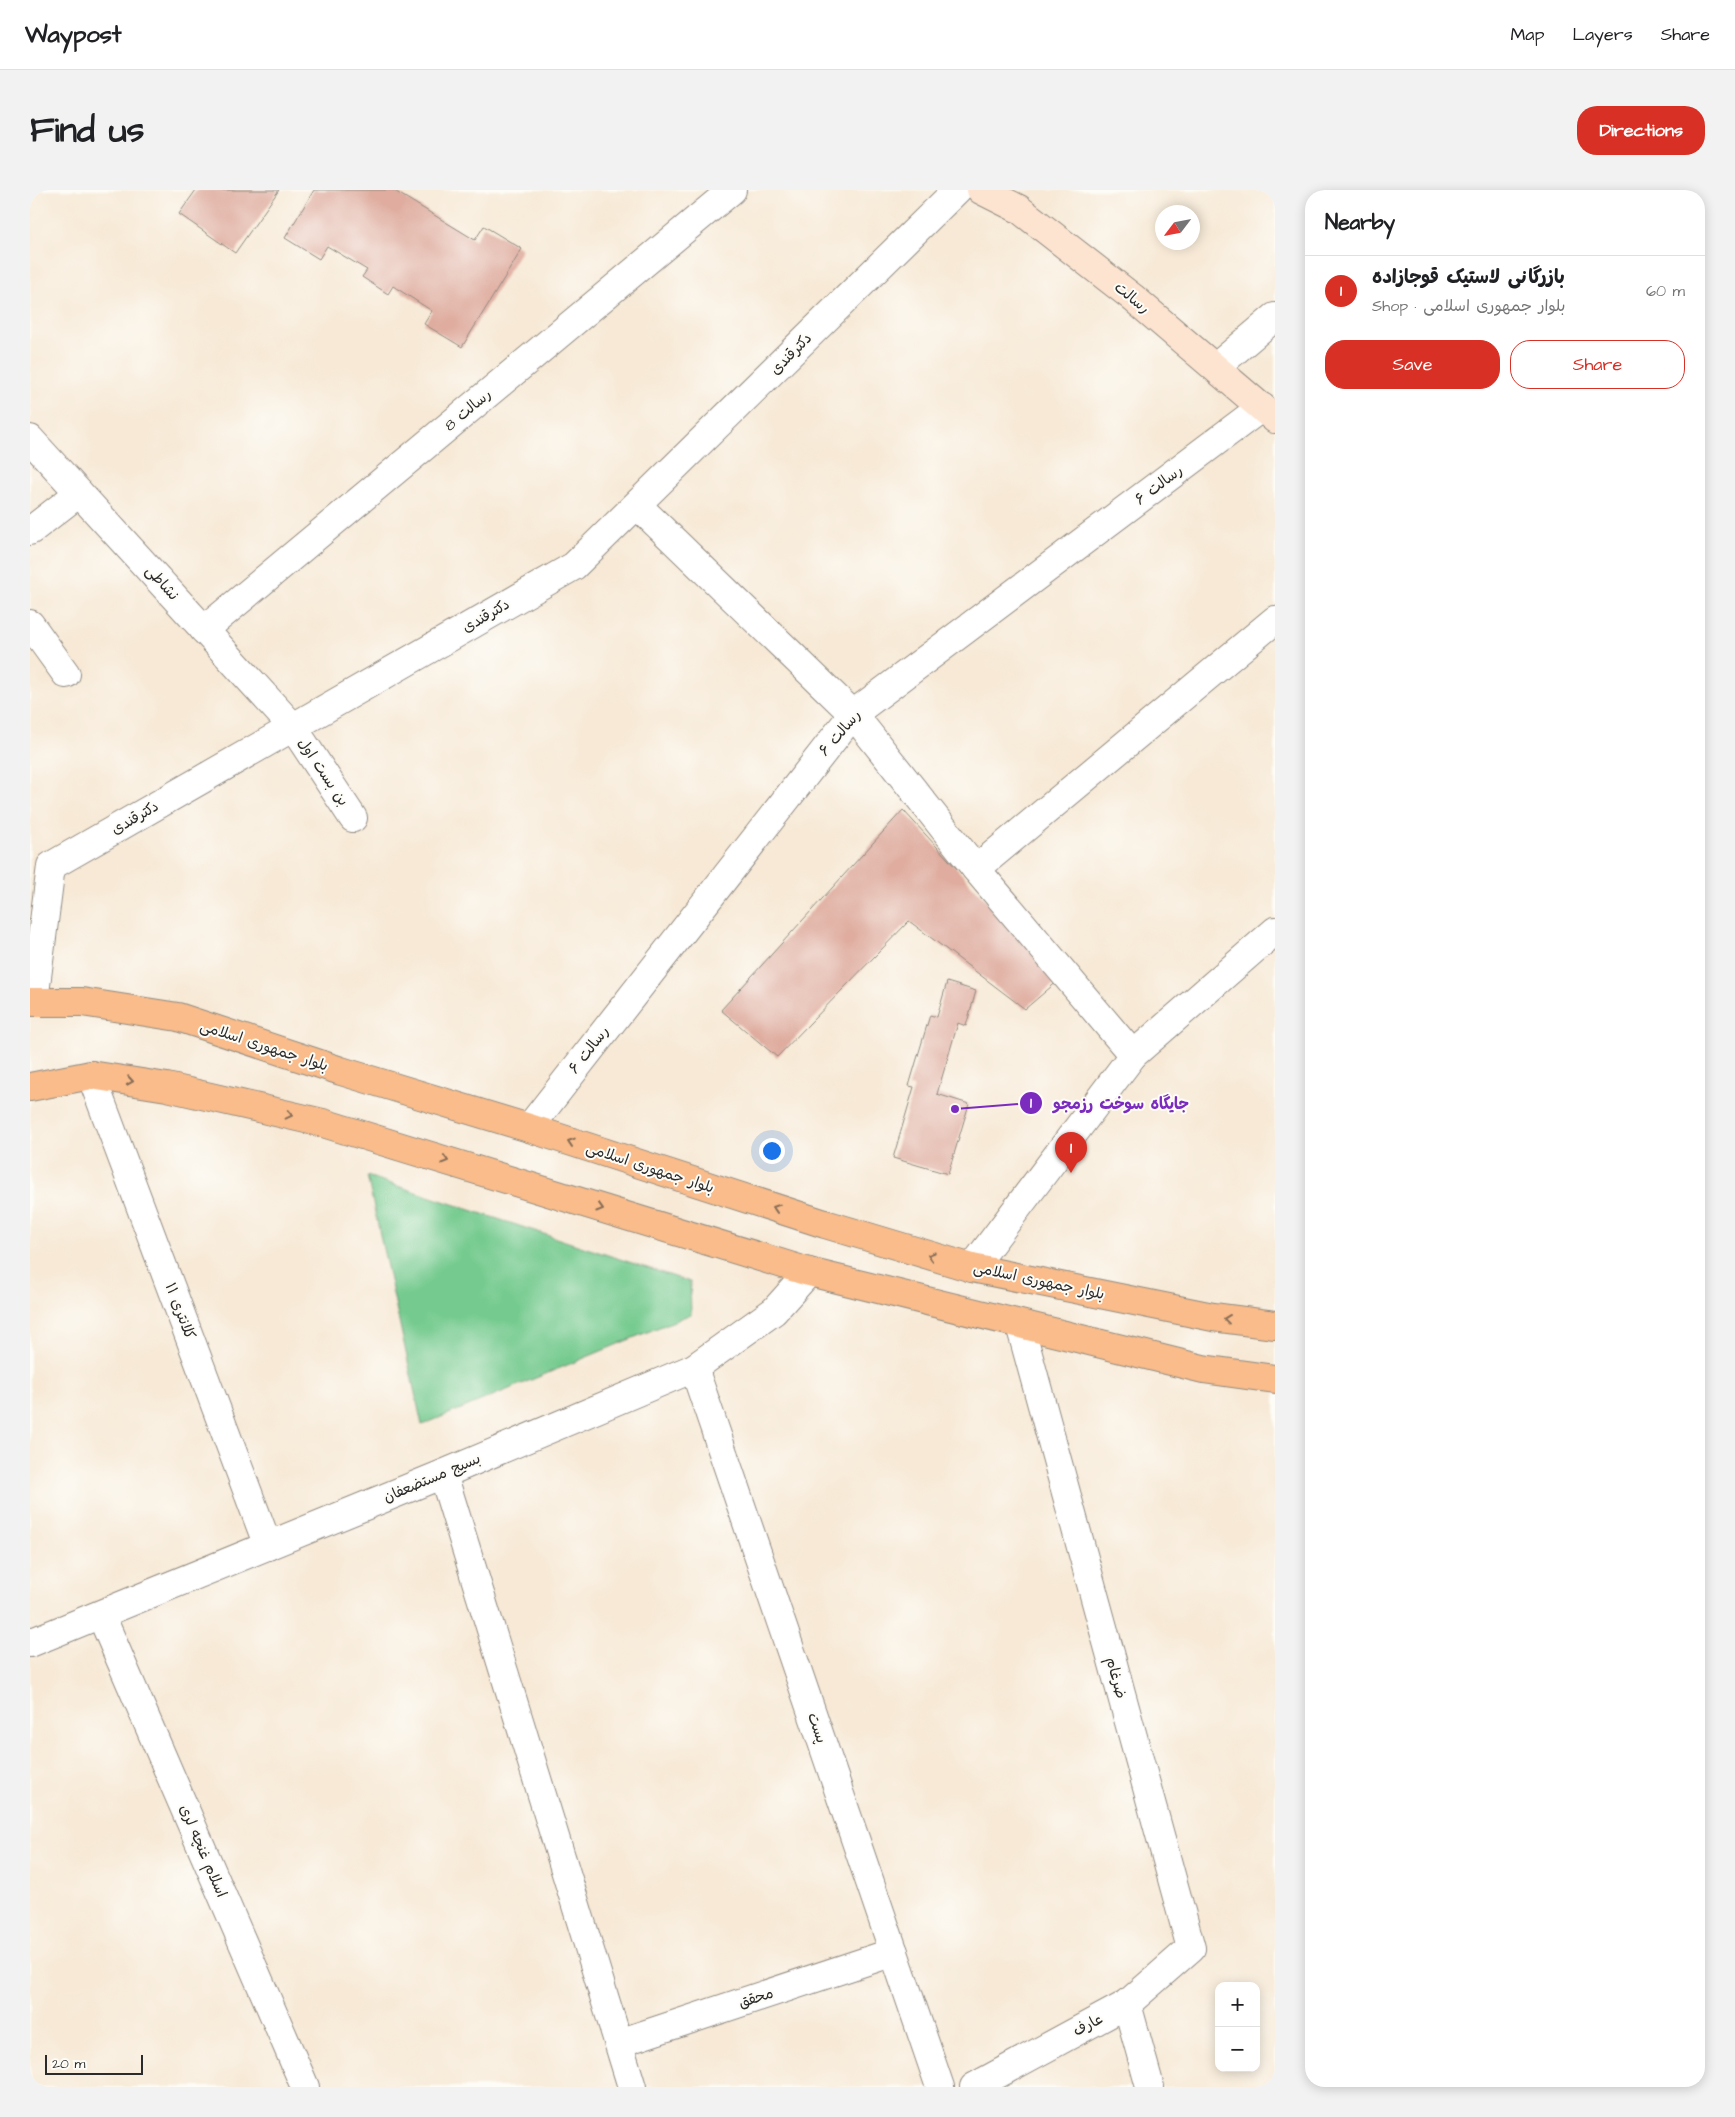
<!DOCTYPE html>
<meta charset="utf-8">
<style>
body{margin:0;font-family:"Architects Daughter","Playpen Sans Arabic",sans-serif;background:#f2f2f2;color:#202124}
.controls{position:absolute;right:15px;bottom:15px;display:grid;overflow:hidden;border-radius:10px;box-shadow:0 2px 12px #0003}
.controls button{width:45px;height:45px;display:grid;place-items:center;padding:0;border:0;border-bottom:1px solid #e0e0e0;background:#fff;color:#202124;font:25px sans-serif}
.compass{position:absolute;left:1125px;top:15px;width:45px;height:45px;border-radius:50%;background:#fff;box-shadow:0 2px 12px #0003;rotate:238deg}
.scale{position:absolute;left:15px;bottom:12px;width:98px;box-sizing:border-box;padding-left:5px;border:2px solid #2b2b2b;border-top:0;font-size:14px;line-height:18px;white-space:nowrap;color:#2b2b2b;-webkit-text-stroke:4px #fdfcf7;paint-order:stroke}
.you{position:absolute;left:741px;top:960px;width:18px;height:18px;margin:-12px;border:4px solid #fff;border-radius:50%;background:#1a73e8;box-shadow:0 0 0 8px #1a73e833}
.badge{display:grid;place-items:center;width:32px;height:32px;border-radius:50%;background:#d93025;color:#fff;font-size:16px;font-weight:700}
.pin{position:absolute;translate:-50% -41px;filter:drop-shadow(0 1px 2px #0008)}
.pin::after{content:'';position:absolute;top:26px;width:18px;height:15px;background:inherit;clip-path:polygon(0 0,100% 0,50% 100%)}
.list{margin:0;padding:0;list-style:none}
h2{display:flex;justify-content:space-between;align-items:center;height:65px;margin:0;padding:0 20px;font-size:21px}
h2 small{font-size:16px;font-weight:400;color:#757577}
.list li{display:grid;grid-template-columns:32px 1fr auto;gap:15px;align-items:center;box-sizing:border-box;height:70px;padding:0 20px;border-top:1px solid #e0e0e0}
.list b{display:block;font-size:19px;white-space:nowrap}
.list p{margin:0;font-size:16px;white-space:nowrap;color:#757577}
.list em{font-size:16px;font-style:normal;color:#757577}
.actions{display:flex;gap:10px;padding:15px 20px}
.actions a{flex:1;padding:11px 0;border:1px solid #d93025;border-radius:20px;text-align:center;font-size:18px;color:#d93025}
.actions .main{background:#d93025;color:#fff}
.map{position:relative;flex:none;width:1245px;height:1897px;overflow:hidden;border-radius:20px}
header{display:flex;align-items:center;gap:30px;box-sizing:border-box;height:70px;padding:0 25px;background:#fff;border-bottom:1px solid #e0e0e0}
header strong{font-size:24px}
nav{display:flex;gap:28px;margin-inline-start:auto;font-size:18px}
.intro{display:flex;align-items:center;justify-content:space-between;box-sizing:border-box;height:120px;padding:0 30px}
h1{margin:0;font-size:35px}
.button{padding:12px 22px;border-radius:20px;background:#d93025;color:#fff;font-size:18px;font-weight:700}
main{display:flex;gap:30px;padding:0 30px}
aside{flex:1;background:#fff;border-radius:20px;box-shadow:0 2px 12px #0003}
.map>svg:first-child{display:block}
</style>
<header>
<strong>Waypost</strong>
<nav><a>Map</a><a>Layers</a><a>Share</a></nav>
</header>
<div class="intro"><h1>Find us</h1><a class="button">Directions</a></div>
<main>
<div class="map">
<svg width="1245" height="1897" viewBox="0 0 1245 1897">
<rect width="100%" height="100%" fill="#fdfcf7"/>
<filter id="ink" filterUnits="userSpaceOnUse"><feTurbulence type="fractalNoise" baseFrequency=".02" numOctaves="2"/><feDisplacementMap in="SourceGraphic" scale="10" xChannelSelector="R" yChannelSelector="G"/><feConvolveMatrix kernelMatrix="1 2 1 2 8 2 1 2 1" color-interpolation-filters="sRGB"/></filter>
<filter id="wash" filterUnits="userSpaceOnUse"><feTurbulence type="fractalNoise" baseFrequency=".0096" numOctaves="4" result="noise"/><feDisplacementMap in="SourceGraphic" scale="20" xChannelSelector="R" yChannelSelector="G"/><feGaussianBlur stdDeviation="1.12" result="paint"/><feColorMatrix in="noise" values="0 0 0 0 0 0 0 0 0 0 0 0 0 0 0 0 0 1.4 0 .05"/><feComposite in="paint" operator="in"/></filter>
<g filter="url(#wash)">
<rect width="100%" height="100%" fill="#f7e9d6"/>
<polygon fill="#74ca8f" stroke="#507a5d" points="337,986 660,1092 661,1124 392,1235"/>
<g id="blocks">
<g fill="#dfac9f">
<polygon points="166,0 249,0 205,63 149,24"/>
<polygon points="284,0 363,0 445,50 454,36 492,59 432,157 394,134 402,121 363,96 358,104 332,87 337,80 297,56 289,69 255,48"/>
<polygon points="873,620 1029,790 995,819 879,731 747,867 691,820"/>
<polygon points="917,792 946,801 936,836 928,833 907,904 939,914 918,984 863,968 884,897 879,896 900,825 907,827"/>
</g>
</g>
</g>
<g filter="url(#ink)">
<use href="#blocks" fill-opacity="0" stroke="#918a80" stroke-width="1"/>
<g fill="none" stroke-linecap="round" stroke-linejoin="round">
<g stroke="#918a80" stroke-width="30">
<g id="street">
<polyline points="1186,177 1245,127"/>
<polyline points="0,249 263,537 323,628"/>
<polyline points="607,315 823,524 946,679 1103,865 1245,741"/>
<polyline points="0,341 49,303"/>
<polyline points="0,434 36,484"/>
<polyline points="174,440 702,0"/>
<polyline points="946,679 1245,430"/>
<polyline points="4,811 21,676 544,376 927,0"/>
<polyline points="61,885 238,1356"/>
<polyline points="499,938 823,524 1232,217"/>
<polyline points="942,1078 1103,865"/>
<polyline points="664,1178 910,1897"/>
<polyline points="413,1284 602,1897"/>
<polyline points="71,1425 275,1897"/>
<polyline points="0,1453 413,1284 664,1178 744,1121 779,1082"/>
<polyline points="1097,1814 1120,1897"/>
<polyline points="589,1853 864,1762"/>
<polyline points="944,1897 1097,1814 1161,1758 990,1135"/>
</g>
</g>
<g stroke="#918a80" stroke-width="30">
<polyline id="secondary" points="951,0 989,19 1102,107 1245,229"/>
</g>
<g stroke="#918a80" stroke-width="30">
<g id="primary">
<polyline points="0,812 52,812 148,827 311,881 499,938 795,1034 942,1078 1183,1127 1245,1135"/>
<polyline points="0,897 61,885 137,897 293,933 779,1082 1173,1179 1245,1189"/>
</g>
</g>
<use href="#street" stroke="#fff" stroke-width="28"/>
<use href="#secondary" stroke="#fde4d0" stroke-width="28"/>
<use href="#primary" stroke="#f9bc8a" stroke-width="28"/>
</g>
<defs><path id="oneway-chevron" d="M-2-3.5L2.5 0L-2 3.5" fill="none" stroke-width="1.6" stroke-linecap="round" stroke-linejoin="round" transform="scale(1.25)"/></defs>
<g stroke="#886c56">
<use href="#oneway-chevron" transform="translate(100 891) rotate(9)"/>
<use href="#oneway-chevron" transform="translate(259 925) rotate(13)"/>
<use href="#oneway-chevron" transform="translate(541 952) rotate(-162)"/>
<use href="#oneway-chevron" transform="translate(415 970) rotate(17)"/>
<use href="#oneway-chevron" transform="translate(570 1018) rotate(17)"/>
<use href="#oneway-chevron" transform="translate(746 1018) rotate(-162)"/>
<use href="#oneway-chevron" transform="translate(901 1066) rotate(-163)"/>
<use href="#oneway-chevron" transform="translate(1197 1129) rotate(-173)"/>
</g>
</g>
<g text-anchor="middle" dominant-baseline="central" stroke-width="4" stroke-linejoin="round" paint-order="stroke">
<g font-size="15" fill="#2b2b2b" stroke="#fdfcf7">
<text transform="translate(1102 108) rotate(39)">رسالت</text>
<text transform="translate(761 164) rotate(-45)">دکترقندی</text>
<text transform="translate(438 220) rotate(-40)">رسالت 8</text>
<text transform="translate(1129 295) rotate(-37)">رسالت ۶</text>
<text transform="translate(132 393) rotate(48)">نشاطی</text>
<text transform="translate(456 426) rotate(-30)">دکترقندی</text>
<text transform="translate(810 543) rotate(-49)">رسالت ۶</text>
<text transform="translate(293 582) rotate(56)">بن بست اول</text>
<text transform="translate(105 628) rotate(-30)">دکترقندی</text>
<text transform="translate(234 856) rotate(18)">بلوار جمهوری اسلامی</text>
<text transform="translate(559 860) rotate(-52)">رسالت ۶</text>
<text transform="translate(620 978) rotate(18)">بلوار جمهوری اسلامی</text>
<text transform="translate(1009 1091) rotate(12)">بلوار جمهوری اسلامی</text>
<text transform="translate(150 1121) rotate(69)">کلانتری ۱۱</text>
<text transform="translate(402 1288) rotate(-23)">بسیج مستضعفان</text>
<text transform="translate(1086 1488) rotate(75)">ضرغام</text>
<text transform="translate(787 1538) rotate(71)">پست</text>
<text transform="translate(173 1661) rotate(67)">اسلام غنچه لری</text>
<text transform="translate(726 1808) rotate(-18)">محقق</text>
<text transform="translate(1058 1835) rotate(-28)">عارف</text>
</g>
</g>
<path fill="none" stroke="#7b2cbf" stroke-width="2" d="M925 919L1001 913"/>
<g fill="#7b2cbf" stroke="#fdfcf7" stroke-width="2">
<circle cx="925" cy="919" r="5"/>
<circle cx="1001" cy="913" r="12"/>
</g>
<g font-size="15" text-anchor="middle" font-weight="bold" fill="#fff">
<text x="1001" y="918">1</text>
</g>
<g font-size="16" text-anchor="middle" font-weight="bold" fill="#7b2cbf" stroke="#fdfcf7" stroke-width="4" stroke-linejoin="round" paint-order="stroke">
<text x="1091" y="919">جایگاه سوخت رزمجو</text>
</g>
</svg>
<div class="controls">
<button>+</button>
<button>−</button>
</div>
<svg class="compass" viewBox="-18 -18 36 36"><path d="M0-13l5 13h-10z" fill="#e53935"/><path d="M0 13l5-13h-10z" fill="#757577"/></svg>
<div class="scale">20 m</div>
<div class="you"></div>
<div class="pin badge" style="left:1041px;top:983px">1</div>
</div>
<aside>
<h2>Nearby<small></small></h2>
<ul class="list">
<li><span class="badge">1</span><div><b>بازرگانی لاستیک قوجازاده</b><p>Shop · بلوار جمهوری اسلامی</p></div><em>60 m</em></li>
</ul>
<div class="actions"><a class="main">Save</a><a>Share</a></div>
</aside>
</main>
